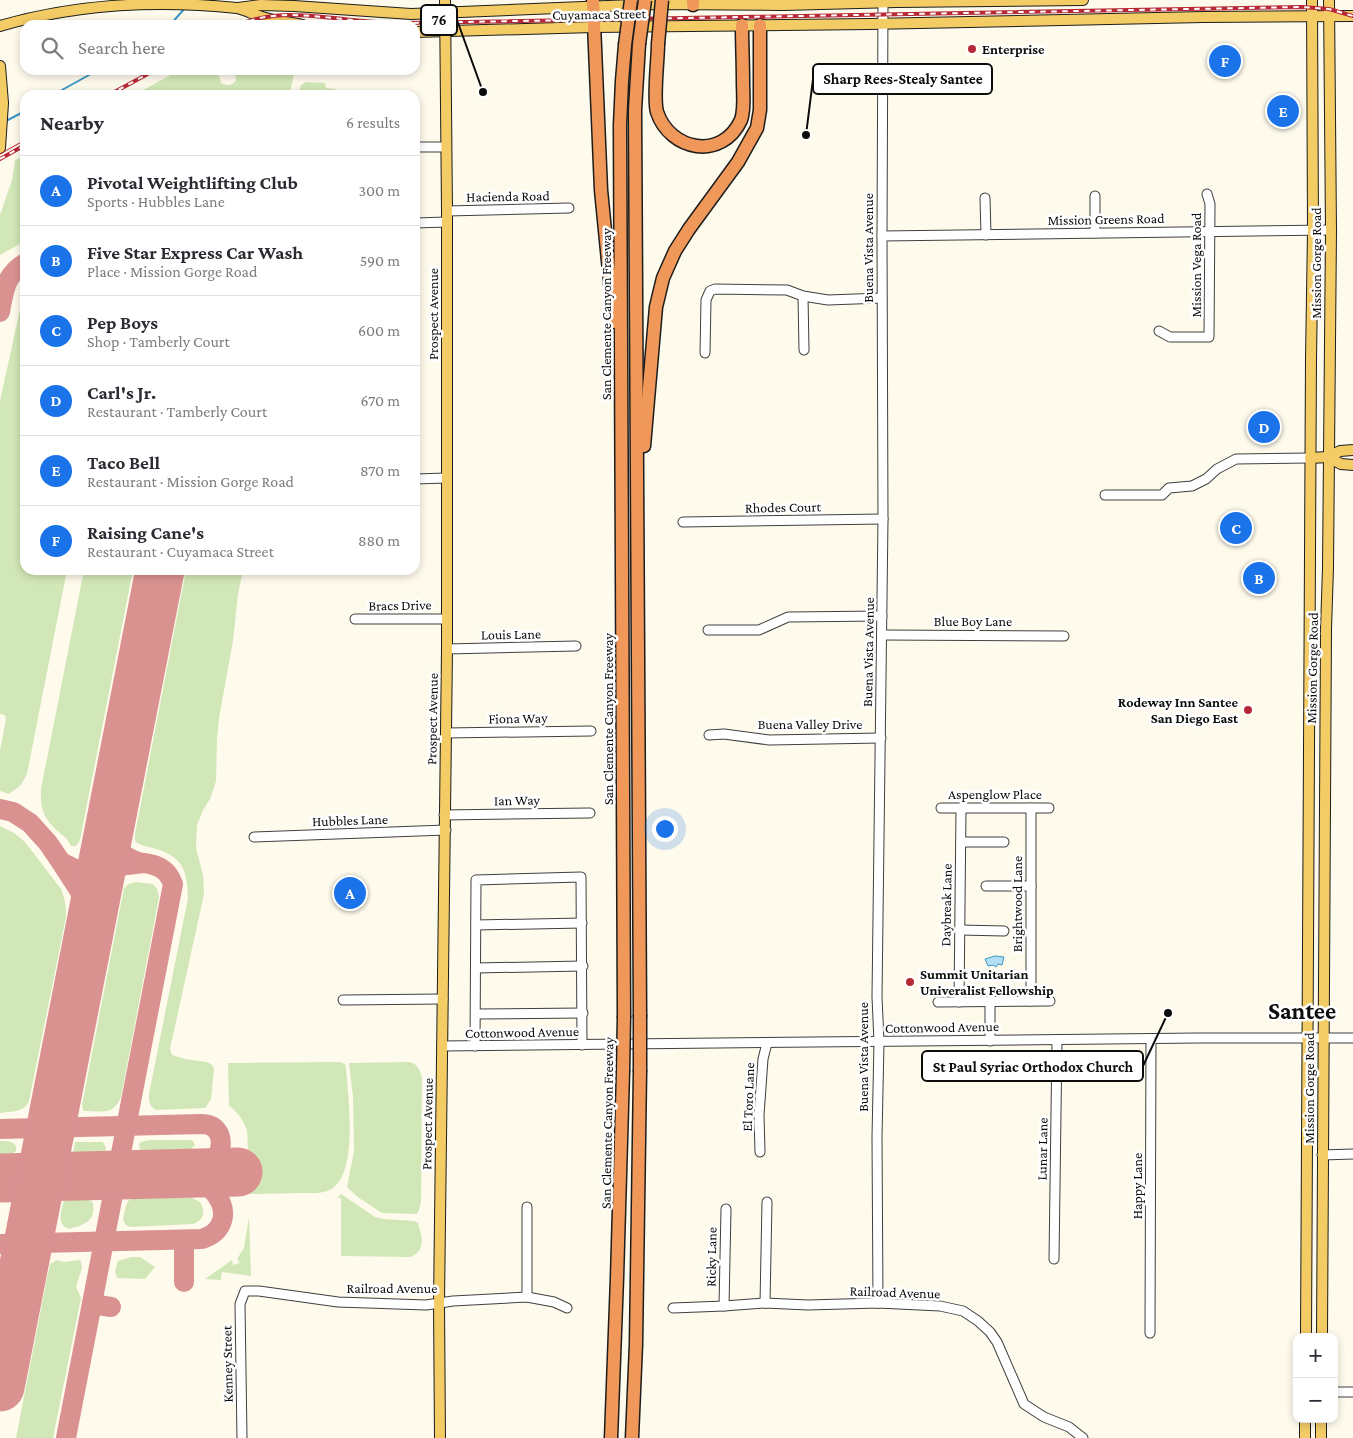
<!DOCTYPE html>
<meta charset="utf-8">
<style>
body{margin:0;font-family:"Crimson Pro",serif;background:#f2f2f3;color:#2b2b33}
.controls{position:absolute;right:15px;bottom:15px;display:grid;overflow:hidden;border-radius:10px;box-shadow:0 2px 8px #0003}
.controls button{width:45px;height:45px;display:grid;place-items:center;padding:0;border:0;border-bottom:1px solid #e1e1e2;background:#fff;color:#2b2b33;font:25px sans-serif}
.you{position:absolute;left:664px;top:828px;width:18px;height:18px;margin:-12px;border:4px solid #fff;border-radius:50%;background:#1a73e8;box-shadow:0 0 0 8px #1a73e833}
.badge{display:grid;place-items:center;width:32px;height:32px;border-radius:50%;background:#1a73e8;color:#fff;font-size:16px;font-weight:700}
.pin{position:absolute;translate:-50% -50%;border:2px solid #fff;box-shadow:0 1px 5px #0006}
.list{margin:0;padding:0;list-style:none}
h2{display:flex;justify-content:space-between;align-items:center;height:65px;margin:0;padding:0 20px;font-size:21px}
h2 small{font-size:16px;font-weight:400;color:#7c7c81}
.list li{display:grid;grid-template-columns:32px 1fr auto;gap:15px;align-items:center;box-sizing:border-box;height:70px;padding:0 20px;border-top:1px solid #e1e1e2}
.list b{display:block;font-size:19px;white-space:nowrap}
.list p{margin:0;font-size:16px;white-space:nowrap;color:#7c7c81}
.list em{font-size:16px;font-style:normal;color:#7c7c81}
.icon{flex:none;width:28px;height:28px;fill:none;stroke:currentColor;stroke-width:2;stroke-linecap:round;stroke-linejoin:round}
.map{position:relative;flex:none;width:1353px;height:1438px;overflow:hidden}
.search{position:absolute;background:#fff;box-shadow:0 2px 8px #0003;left:20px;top:20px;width:400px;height:55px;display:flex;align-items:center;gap:12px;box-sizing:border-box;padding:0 18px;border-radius:15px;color:#7c7c81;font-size:19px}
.panel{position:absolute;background:#fff;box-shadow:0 2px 8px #0003;left:20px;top:90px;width:400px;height:485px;border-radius:15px}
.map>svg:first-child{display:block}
</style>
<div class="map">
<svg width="1353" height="1438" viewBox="0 0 1353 1438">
<rect width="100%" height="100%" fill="#fefaec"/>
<g fill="#d2e7b7">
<path d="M180,70H213L219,76L221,83C227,86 231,86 236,81L235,74L232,70H295L289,95H134Z"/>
<polygon points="306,82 325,83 326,88 336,89 335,95 298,95 301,85"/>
<polygon points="25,155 25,241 0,255 0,215 12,180 15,160"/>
<polygon points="25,296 25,570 67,570 27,774 21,785 9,794 0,791 0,751 6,718 5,715 0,714 0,401 22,300"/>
<path d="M84,570H133L80,840L76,846H71C68,840 66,838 61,834C44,819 40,811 41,789Z"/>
<path d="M186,570H243L238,594L233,641L219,718L217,739L216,781L210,799L203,810L197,825L196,848L203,875L204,894L170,1049L172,1055L185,1059L206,1062L211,1064L214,1068L211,1099L205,1108L156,1110C149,1106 149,1102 149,1094L188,898C187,872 184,857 156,849C150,847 143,846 137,843L135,840V834Z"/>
<path d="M0,826L14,833L25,842L61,889C65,899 66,906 66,917L29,1101C24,1113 11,1111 0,1113Z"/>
<path d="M135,882L153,884L157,889L159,897L121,1097C113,1116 102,1111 84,1111L83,1110L82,1105L124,888L129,884Z"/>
<path d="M340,1062L345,1064L346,1068C348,1095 360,1180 327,1191C319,1194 309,1193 300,1193C284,1193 267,1194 250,1194L247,1130C243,1120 238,1112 229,1106L228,1063Z"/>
<path d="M410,1062C418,1064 419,1070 422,1077L421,1202L419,1210L417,1214L382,1213L359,1198L347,1187L354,1151L353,1097L349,1063Z"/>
<polygon points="150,1140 190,1140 193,1141 195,1145 190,1150 145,1151 140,1150 139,1144 141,1142"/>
<path d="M0,1141C7,1141 18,1141 16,1151L12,1154H0Z"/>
<polygon points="75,1142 103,1142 106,1148 105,1151 101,1153 73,1154"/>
<path d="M341,1194L375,1217L384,1219L415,1221L418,1223C422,1238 427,1250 410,1257L341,1256V1198H337Z"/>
<path d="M138,1197H190L200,1202C206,1212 204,1220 193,1224L131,1227L127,1226L123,1220L126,1205L129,1200Z"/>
<path d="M82,1199L90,1200L93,1203C96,1222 83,1225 69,1229C66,1228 63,1226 62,1224C59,1218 62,1206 64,1201Z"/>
<polygon points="249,1217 251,1276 222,1272 221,1280 205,1279 232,1260 233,1265 240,1263 237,1259 244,1248"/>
<polygon points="132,1257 140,1257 155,1267 145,1279 117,1278 115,1271 118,1261"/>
<polygon points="57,1260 64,1262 79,1260 81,1261 82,1268 76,1287 81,1298 53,1438 16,1438 48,1273 50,1264"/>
</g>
<polygon fill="#b2def4" stroke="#3c96c8" points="995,956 1004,957 1002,965 998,964 996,967 993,965 988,966 985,959"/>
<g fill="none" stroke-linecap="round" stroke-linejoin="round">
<g stroke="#3c96c8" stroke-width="2">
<polyline points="170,25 185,8"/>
<polyline points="53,95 98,70"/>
<polyline points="6,121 25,111"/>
</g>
<g stroke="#da9291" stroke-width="20">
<path d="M0,312C4,291 5,275 25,263"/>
<path d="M124,764L111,833C117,851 124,858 142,863"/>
<path d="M0,809L13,812L30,823L48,843L61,862L75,869L84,870L144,863C159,865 168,870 173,884L66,1438"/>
<polyline points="61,862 81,893 89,915 88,927 75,996"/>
<path d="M92,923C97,901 97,875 122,866"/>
<path d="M0,1129L201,1124C203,1124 206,1124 209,1125C226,1131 223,1155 210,1164C202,1169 193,1171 184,1174"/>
<polyline points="184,1240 184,1282"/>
<path d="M0,1244L202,1239C224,1232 230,1211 214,1192C206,1183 195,1178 184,1174"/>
<polyline points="92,1304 111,1307"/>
</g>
<g stroke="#da9291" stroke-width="49">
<polyline points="0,1178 238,1172"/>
<polyline points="0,1387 160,570"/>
</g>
<g stroke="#3f3f3f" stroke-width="11">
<g id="minor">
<polyline points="415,147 446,147"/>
<polyline points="985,198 986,235"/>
<polyline points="447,211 569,208"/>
<polyline points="415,223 447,222"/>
<polyline points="1095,233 1095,196"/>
<polyline points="882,236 1331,230"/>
<polyline points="803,296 804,350"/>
<polyline points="1159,331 1170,337 1209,337 1210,204 1207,194"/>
<polyline points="705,353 706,300 710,291 715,289 787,290 803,296 828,300 882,298"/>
<polyline points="415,479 446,478"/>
<polyline points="1105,495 1162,495 1169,488 1192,486 1206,479 1217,469 1236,459 1310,458"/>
<polyline points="683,522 883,519"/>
<polyline points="355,619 447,619"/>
<polyline points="708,630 759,630 788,617 882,616"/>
<polyline points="882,635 1064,636"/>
<polyline points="447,649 576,646"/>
<polyline points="446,733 591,731"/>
<polyline points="709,735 724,734 769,740 881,738"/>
<polyline points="941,808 1049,808"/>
<polyline points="444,815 590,813"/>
<polyline points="254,837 446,830"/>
<polyline points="961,842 1004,842"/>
<polyline points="986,886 1031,886"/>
<polyline points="476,925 582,923"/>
<polyline points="960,930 1004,931"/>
<polyline points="476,968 583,966"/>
<polyline points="343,1000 443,999"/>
<polyline points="1031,1001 1031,808"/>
<polyline points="938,1002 1050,1001"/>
<polyline points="959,1002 961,808"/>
<polyline points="990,1002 990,1041"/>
<polyline points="476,1014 583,1013"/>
<polyline points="442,1046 1198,1038 1353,1038"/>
<polyline points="475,1046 476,880 581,877 582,1045"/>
<polyline points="760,1152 759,1115 763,1059 767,1043"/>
<polyline points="1322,1155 1353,1154"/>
<polyline points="527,1207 527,1297"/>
<polyline points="1054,1259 1057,1040"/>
<polyline points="765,1303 767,1202"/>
<polyline points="878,1303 877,1137 879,1042 877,997 883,519 882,236 883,2"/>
<polyline points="724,1306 726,1209"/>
<polyline points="673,1308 724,1306 765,1303 808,1305 878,1303 940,1306 963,1311 978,1321 990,1332 997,1342 1024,1404 1044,1417 1069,1427 1083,1438"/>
<polyline points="1150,1333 1151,1039"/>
<polyline points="1334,1392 1353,1392"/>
<polyline points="242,1438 240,1304 245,1291 259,1291 338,1302 426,1305 453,1301 527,1297 554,1302 567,1308"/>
</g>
</g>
<g stroke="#1d1d1d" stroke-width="12">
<g id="major">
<polyline points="238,8 261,5 294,6 411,14 657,4 783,5 897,2 1083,0"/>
<path d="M0,26C76,4 158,0 237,8C245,10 253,14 262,17C275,21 289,22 303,25"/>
<polyline points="415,32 594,27 870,24 1203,17 1353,16"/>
<polyline points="0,66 3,103 0,148"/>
<polyline points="1328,457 1341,464 1353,465"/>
<polyline points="1310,458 1328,457 1340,451 1353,450"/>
<polyline points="1306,1337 1311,359 1313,230 1312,0"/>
<polyline points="1322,1337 1326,629 1328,568 1331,230 1329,0"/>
<polyline points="440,1438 439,1303 447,649 447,211 445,0"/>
<polyline points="1305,1438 1305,1419"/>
<polyline points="1321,1438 1321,1419"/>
</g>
</g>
<g stroke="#1d1d1d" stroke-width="15">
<g id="highway">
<polyline points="593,0 601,190 614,322"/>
<polyline points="693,5 693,0"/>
<polyline points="639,44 635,110 640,1015"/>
<path d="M658,44C658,60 653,98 657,112C670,151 722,161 741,120C745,109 743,94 743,82C743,63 742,44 742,25"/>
<polyline points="644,446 656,307 663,278 675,251 689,229 738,162 757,128 760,110 760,25"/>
<polyline points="624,1016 620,125 622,81 625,45"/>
<polyline points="611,1438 617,1278 623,1072"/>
<polyline points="632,1438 636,1344 640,1072"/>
</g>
</g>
<use href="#minor" stroke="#fff" stroke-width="9"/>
<use href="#major" stroke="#f4cc66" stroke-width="10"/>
<use href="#highway" stroke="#ef9859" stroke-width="12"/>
<polyline stroke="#b72936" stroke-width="1" points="0,154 25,140"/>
<g stroke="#b72936" stroke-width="4">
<g id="rail">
<path d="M239,25C270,11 301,15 334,18C358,21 383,23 407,23L1302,7L1329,9L1353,16"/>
<polyline points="109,95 155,70"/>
<polyline points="0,159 25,145"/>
</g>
</g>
<use href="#rail" stroke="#fff" stroke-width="2" stroke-dasharray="5.5" stroke-linecap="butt"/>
<g stroke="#1d1d1d" stroke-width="15" stroke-linecap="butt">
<g id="highway-bridge">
<polyline points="639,44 645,0"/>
<polyline points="658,44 662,0"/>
<polyline points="625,45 631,0"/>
<polyline points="623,1072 624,1016"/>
<polyline points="640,1072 640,1015"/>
</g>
</g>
<use href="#highway-bridge" stroke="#ef9859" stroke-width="12"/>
</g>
<g fill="#b72936" stroke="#fff" stroke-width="2">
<circle cx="972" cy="49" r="5"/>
<circle cx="1248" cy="710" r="5"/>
<circle cx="910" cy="982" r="5"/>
</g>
<g text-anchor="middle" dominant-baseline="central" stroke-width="5" stroke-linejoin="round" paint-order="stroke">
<g font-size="14" fill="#0c0c0c" stroke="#fff">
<text transform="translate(599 14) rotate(-1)">Cuyamaca Street</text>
<text transform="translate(508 196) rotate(-1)">Hacienda Road</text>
<text transform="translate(1106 219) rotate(-1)">Mission Greens Road</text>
<text transform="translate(868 248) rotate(-90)">Buena Vista Avenue</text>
<text transform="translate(1316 263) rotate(-90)">Mission Gorge Road</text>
<text transform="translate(1196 265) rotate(-90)">Mission Vega Road</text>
<text transform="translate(433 314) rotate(-90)">Prospect Avenue</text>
<text transform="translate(606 314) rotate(-90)">San Clemente Canyon Freeway</text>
<text transform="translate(783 507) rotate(-1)">Rhodes Court</text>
<text transform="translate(400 605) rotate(-1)">Bracs Drive</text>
<text x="973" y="621">Blue Boy Lane</text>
<text transform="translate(511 634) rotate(-1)">Louis Lane</text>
<text transform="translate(868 652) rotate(-89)">Buena Vista Avenue</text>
<text transform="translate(1312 668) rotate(-89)">Mission Gorge Road</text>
<text transform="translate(518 718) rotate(-1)">Fiona Way</text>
<text transform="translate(432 719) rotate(-89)">Prospect Avenue</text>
<text transform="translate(608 719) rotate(-90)">San Clemente Canyon Freeway</text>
<text x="810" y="724">Buena Valley Drive</text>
<text x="995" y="794">Aspenglow Place</text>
<text transform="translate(517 800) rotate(-1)">Ian Way</text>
<text transform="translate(350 820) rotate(-2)">Hubbles Lane</text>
<text transform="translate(1017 904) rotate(-90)">Brightwood Lane</text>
<text transform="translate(946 905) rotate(-89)">Daybreak Lane</text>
<text transform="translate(942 1027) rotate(-1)">Cottonwood Avenue</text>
<text transform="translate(522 1032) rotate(-1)">Cottonwood Avenue</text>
<text transform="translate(863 1057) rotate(-90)">Buena Vista Avenue</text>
<text transform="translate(1309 1088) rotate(-90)">Mission Gorge Road</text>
<text transform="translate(748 1097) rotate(-88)">El Toro Lane</text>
<text transform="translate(607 1123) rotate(-89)">San Clemente Canyon Freeway</text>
<text transform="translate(427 1124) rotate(-89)">Prospect Avenue</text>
<text transform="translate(1042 1149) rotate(-89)">Lunar Lane</text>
<text transform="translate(1137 1186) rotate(-90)">Happy Lane</text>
<text transform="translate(711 1257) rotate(-89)">Ricky Lane</text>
<text x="392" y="1288">Railroad Avenue</text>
<text transform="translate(895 1292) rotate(2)">Railroad Avenue</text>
<text transform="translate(227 1364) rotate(-91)">Kenney Street</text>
</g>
<g font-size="14" font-weight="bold" fill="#0c0c0c" stroke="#fff" text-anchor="start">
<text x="982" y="49">Enterprise</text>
<text x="1238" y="702" text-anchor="end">Rodeway Inn Santee<tspan x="1238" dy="16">San Diego East</tspan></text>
<text x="920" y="974">Summit Unitarian<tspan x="920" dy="16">Univeralist Fellowship</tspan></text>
</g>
<g font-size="24" font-weight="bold" fill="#0c0c0c" stroke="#fff">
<text x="1302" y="1010">Santee</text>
</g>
</g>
<path fill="none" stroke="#0c0c0c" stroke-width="2" d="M483 92L457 20M806 135L813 79M1168 1013L1143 1066"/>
<g fill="#0c0c0c" stroke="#fff" stroke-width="2">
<circle cx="483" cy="92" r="5"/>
<circle cx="806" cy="135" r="5"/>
<circle cx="1168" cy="1013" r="5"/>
</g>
<g fill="#fff" stroke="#0c0c0c" stroke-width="2">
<rect x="421" y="5" width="36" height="30" rx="5"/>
<rect x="813" y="64" width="179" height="30" rx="5"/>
<rect x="922" y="1051" width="221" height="30" rx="5"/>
</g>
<g font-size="15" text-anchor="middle" font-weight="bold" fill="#0c0c0c">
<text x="439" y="25">76</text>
<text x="903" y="84">Sharp Rees-Stealy Santee</text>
<text x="1033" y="1072">St Paul Syriac Orthodox Church</text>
</g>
</svg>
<div class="controls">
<button>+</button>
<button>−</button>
</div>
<div class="you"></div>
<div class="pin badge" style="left:350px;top:893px">A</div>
<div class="pin badge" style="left:1259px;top:578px">B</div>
<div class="pin badge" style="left:1236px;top:528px">C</div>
<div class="pin badge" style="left:1264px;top:427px">D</div>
<div class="pin badge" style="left:1283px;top:111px">E</div>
<div class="pin badge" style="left:1225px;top:61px">F</div>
<div class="search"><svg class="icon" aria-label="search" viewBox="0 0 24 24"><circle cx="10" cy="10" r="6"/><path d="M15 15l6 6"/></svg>Search here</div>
<section class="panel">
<h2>Nearby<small>6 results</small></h2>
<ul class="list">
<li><span class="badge">A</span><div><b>Pivotal Weightlifting Club</b><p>Sports · Hubbles Lane</p></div><em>300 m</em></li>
<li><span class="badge">B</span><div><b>Five Star Express Car Wash</b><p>Place · Mission Gorge Road</p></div><em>590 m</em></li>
<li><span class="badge">C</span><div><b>Pep Boys</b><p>Shop · Tamberly Court</p></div><em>600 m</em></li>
<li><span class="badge">D</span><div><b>Carl's Jr.</b><p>Restaurant · Tamberly Court</p></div><em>670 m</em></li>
<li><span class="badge">E</span><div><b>Taco Bell</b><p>Restaurant · Mission Gorge Road</p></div><em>870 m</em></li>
<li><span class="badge">F</span><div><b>Raising Cane's</b><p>Restaurant · Cuyamaca Street</p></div><em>880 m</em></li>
</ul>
</section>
</div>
